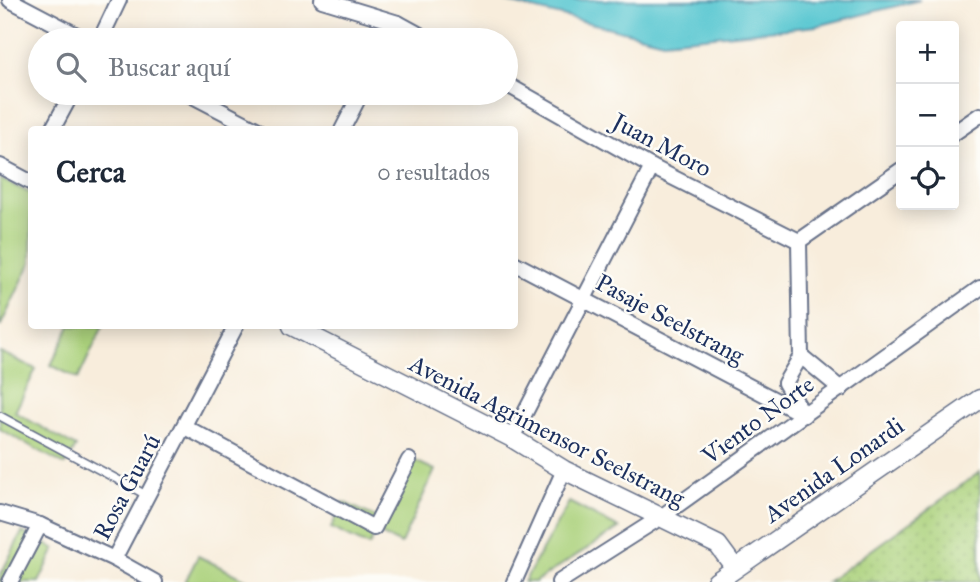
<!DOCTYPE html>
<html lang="es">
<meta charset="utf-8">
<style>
body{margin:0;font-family:"IM FELL Great Primer",serif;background:#f2f2f3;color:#1f2937}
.controls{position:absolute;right:21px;top:21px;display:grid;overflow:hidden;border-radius:7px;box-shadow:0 4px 18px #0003}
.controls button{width:63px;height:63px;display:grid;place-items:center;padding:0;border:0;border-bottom:2px solid #e0e1e3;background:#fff;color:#1f2937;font:35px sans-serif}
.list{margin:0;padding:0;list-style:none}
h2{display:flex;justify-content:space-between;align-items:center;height:91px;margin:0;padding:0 28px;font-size:30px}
h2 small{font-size:23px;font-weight:400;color:#747a83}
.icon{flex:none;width:38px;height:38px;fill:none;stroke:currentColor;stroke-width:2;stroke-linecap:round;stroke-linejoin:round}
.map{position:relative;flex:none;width:980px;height:582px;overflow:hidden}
.search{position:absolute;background:#fff;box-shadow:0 4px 18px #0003;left:28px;top:28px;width:490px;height:77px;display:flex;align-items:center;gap:18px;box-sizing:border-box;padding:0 24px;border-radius:38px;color:#747a83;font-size:26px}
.panel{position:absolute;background:#fff;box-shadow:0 4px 18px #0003;left:28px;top:126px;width:490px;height:203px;border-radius:7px}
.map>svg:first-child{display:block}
</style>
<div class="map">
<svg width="980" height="582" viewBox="0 0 980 582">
<defs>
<pattern id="grass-dots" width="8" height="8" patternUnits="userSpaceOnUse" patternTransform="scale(1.75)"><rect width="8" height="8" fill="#abd17b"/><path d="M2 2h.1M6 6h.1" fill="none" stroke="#93b46d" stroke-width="1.8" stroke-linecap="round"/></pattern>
</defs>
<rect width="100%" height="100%" fill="#fdfcf7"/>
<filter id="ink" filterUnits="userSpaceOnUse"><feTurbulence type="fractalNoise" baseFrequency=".0143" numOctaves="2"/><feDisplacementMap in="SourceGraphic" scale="14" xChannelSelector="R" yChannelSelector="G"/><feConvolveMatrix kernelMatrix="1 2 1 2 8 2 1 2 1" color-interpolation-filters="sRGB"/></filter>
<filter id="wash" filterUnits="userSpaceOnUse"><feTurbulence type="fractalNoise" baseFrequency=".00686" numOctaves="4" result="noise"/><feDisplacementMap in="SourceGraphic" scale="28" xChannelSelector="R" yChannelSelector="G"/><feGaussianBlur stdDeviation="1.57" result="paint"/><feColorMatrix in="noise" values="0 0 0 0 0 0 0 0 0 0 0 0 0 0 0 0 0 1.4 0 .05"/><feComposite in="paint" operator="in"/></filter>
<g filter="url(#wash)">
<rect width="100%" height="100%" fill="#f8eddc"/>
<polygon fill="url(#grass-dots)" stroke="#63806c" stroke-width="2" points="980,472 980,582 827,582"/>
<g fill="#abd17b" stroke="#63806c" stroke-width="2">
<polygon points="0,179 32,194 31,262 0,327"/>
<polygon points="70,326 103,326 78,379 51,365"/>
<polygon points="0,352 36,369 15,412 76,447 65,465 0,429"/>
<polygon points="413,460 435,470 401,544 376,532 369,546 331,528 343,502 384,521"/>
<polygon points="569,502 619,528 535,582 524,582"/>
<polygon points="22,532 55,549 39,582 0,582 0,576"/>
<polygon points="198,556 251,582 185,582"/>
</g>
<polygon fill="#5bc8d2" stroke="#3b7c98" stroke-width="2" points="497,0 920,0 817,26 663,41"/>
</g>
<g filter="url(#ink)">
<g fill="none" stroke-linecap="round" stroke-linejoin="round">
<g stroke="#68728a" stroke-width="10">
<polyline id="service" points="0,416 148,496"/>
</g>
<g stroke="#68728a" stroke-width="18">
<g id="minor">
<polyline points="10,0 86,40"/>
<polyline points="322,0 398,23 429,40"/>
<polyline points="100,40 119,0"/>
<polyline points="389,40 398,23"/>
<polyline points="506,84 652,167 799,241"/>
<polyline points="187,93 258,130"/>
<polyline points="52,130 72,93"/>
<polyline points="342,130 361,93"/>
<polyline points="954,133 980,115"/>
<polyline points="0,166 32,183"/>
<polyline points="799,241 801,356 785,383 804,415"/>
<polyline points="799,241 901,170"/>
<polyline points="514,263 804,415"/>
<polyline points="801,356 841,389"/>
<polyline points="185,427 374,528 409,460"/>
<polyline points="512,438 652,167"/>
<polyline points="0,513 40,525 114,559 236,326"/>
<polyline points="114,559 155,582"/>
<polyline points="10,582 40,525"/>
<polyline points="514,582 564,470"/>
<polyline points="559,582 661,517 980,288"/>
</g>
</g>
<g stroke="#68728a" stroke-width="21">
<g id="tertiary">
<polyline points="292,326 512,438 564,470 718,545 735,568"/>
<polyline points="716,582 980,399"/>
</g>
</g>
<use href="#service" stroke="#fff" stroke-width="7"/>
<use href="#minor" stroke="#fff" stroke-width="14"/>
<use href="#tertiary" stroke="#fff" stroke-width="18"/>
</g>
</g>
<g text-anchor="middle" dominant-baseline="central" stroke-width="5" stroke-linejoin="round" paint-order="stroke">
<g font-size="24" fill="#1b2f5e" stroke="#fdfcf7">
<text transform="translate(662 145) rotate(28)">Juan Moro</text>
<text transform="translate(670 319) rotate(28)">Pasaje Seelstrang</text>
<text transform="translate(758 420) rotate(-36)">Viento Norte</text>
<text transform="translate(547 431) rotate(27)">Avenida Agrimensor Seelstrang</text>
<text transform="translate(834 470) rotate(-35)">Avenida Lonardi</text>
<text transform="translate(127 487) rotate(-62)">Rosa Guarú</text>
</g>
</g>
</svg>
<div class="controls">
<button>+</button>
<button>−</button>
<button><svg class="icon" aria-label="locate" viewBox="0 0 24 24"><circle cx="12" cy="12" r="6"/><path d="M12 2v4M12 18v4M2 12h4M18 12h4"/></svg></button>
</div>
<div class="search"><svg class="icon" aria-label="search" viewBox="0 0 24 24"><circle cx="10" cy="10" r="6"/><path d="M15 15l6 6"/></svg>Buscar aquí</div>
<section class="panel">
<h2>Cerca<small>0 resultados</small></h2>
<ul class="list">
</ul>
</section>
</div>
